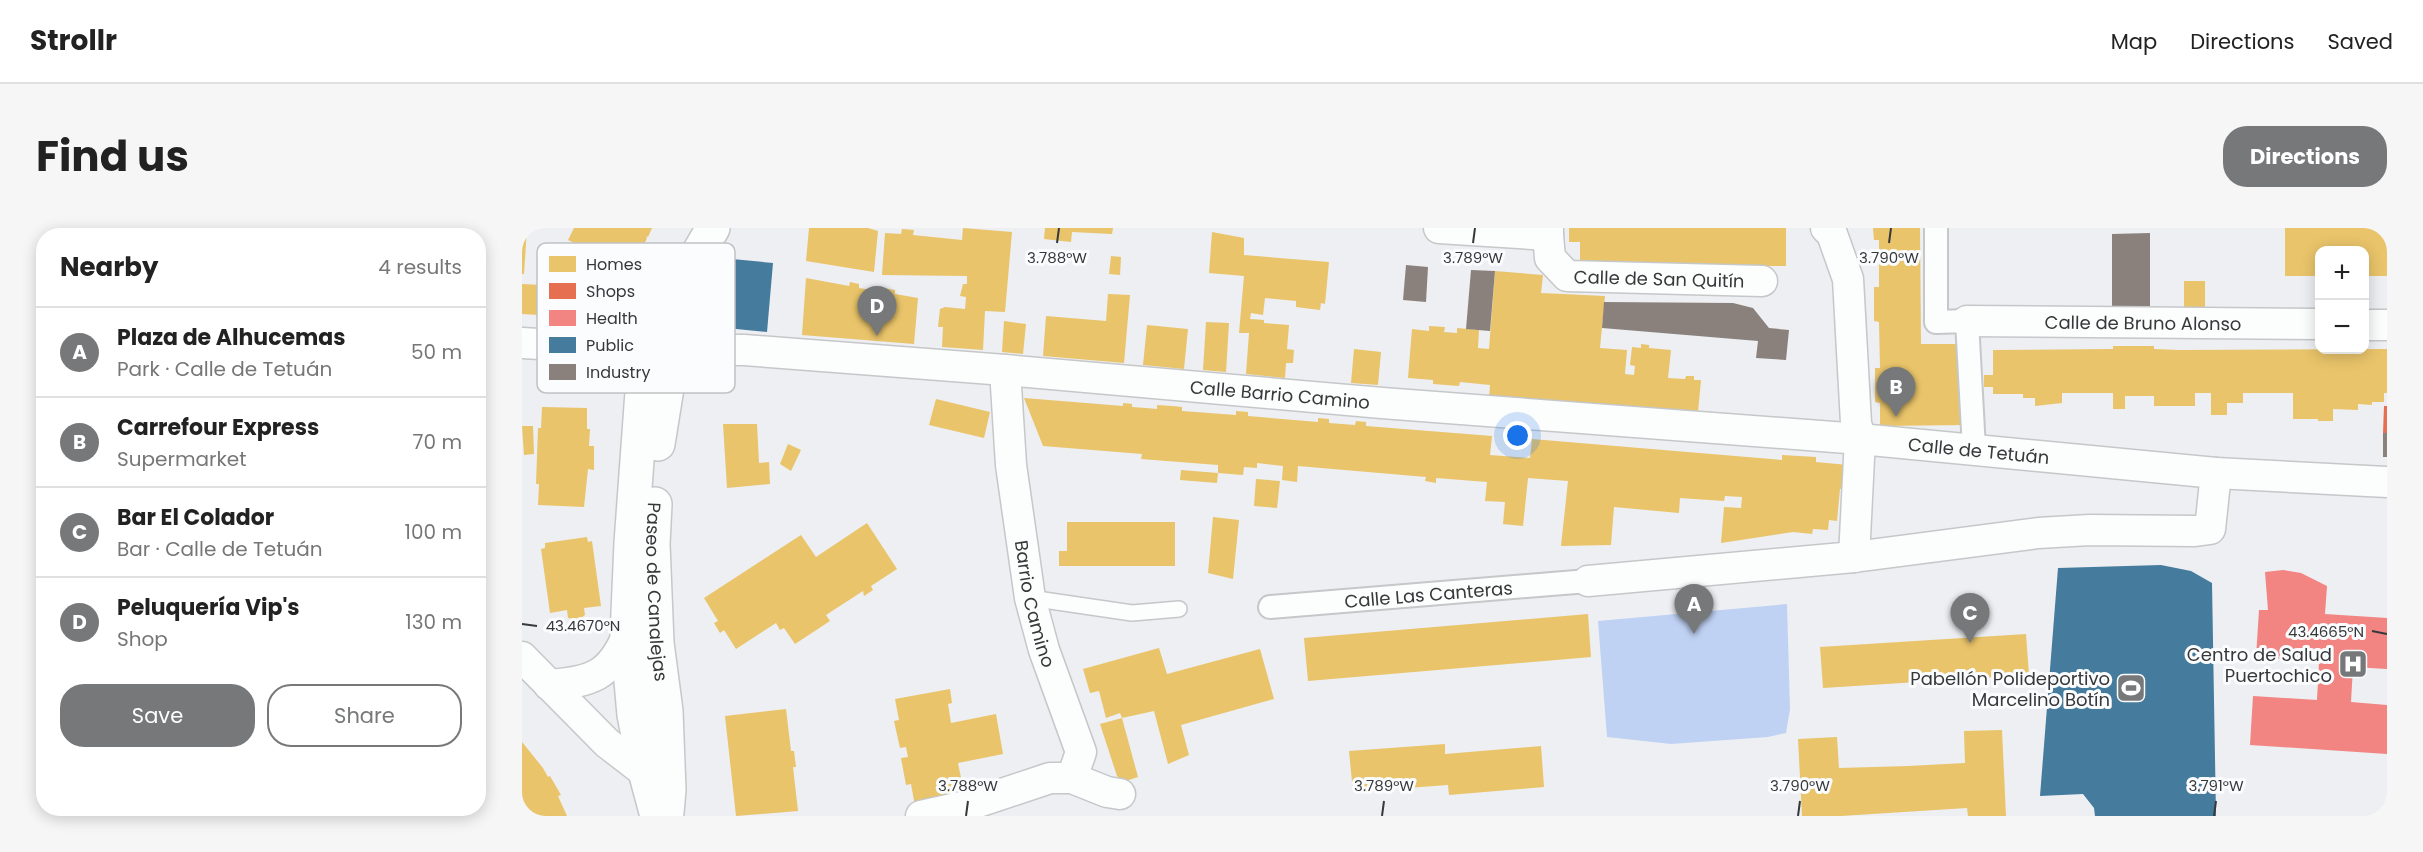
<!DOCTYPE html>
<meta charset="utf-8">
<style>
body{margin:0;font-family:Poppins,sans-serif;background:#f6f6f6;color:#222}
.controls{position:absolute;right:18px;top:18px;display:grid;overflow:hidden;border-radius:12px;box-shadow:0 3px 15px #0003}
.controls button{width:54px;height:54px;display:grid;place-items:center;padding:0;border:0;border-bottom:2px solid #e0e0e0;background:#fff;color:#222;font:30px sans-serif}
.you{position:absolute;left:996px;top:208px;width:21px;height:21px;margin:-15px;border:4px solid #fff;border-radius:50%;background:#1a73e8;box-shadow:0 0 0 9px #1a73e833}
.badge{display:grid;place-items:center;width:39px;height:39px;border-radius:50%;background:#77787a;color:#fff;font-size:20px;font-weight:700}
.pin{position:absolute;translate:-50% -50px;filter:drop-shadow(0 2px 3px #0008)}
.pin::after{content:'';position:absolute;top:32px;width:21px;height:18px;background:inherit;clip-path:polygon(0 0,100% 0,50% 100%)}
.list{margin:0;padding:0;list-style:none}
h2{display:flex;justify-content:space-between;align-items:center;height:78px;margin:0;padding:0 24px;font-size:26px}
h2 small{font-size:20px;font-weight:400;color:#767676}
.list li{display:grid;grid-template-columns:39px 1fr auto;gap:18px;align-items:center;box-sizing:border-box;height:90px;padding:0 24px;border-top:2px solid #e0e0e0}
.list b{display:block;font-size:22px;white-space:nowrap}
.list p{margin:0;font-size:20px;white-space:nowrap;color:#767676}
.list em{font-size:20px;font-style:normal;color:#767676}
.actions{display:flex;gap:12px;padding:18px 24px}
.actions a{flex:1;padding:14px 0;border:2px solid #77787a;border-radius:24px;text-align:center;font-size:21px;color:#77787a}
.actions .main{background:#77787a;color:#fff}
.map{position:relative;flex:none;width:1865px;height:588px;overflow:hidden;border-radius:24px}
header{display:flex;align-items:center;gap:36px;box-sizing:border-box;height:84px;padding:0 30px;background:#fff;border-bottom:2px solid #e0e0e0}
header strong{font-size:28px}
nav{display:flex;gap:33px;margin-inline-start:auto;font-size:21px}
.intro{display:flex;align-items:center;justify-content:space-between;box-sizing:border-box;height:144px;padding:0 36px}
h1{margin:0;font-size:42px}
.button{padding:15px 27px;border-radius:24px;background:#77787a;color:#fff;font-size:21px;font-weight:700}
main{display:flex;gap:36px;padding:0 36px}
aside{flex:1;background:#fff;border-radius:24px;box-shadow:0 3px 15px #0003}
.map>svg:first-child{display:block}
</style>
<header>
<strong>Strollr</strong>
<nav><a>Map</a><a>Directions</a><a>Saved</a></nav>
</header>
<div class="intro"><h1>Find us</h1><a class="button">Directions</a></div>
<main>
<aside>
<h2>Nearby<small>4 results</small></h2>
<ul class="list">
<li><span class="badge">A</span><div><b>Plaza de Alhucemas</b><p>Park · Calle de Tetuán</p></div><em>50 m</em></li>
<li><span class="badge">B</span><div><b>Carrefour Express</b><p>Supermarket</p></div><em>70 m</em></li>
<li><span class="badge">C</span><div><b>Bar El Colador</b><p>Bar · Calle de Tetuán</p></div><em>100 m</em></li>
<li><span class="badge">D</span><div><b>Peluquería Vip's</b><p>Shop</p></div><em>130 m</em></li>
</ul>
<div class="actions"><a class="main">Save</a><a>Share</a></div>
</aside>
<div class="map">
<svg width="1865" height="588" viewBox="0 0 1865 588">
<rect width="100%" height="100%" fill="#edeff2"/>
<polygon fill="#c0d2f4" points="1265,376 1268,481 1264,505 1246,509 1149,516 1085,509 1076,393"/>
<g fill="#e9c46a">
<polygon points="0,0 5,0 2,46 0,46"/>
<polygon points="52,0 130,0 126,9 124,8 125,10 113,37 108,41 46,12"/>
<polygon points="287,0 346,0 356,3 352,44 284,33"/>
<polygon points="441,0 490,4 483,84 463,83 461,122 420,119 421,99 416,99 418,81 423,79 443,81 444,69 438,68 441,56 445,56 445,48 360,47 363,5 379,6 380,1 392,2 391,7 440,12"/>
<polygon points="523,0 591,0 590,6 550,4 549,14 522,11"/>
<polygon points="1047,0 1264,0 1264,38 1058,38 1058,14 1047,14"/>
<polygon points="1351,0 1398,0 1399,116 1443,116 1444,197 1358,198 1358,175 1353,174 1353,140 1358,140 1357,94 1352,93 1352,59 1357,59 1357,12 1352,12"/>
<polygon points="1763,0 1865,0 1865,48 1842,48 1842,22 1797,22 1797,48 1763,48"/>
<polygon points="690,4 722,10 722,27 807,34 803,76 799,75 798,82 774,79 774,73 743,70 741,87 729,85 728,91 742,92 742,95 767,97 765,121 772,122 771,135 764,135 763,150 724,146 727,105 717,105 722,48 687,45"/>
<polygon points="589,28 599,29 598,47 587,46"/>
<polygon points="973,43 1021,47 1019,65 1083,68 1078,120 1105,122 1103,146 1112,147 1113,138 1108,137 1110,119 1119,120 1119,116 1127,117 1127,120 1149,122 1146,150 1163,151 1164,148 1172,148 1172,152 1179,152 1176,184 1160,182 1160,186 1144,184 1144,181 1103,178 1102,181 967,170 968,157 938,154 937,158 911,156 911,152 886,150 890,101 907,103 907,98 923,99 922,104 935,105 935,100 957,102 956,120 967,121"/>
<polygon points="284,50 327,58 328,54 337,56 337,60 361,64 361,60 373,62 373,66 396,70 392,116 280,107"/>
<rect x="1662" y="53" width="21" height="28"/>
<polygon points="0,56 80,60 80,63 104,66 103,92 0,86"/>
<polygon points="586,66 608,67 602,135 521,128 524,88 584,93"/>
<polygon points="482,93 504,96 501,126 480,124"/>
<polygon points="684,94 707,95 704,144 681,142"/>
<polygon points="625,97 666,101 662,141 621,137"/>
<polygon points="1591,118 1632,118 1632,121 1657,122 1865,121 1865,165 1862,165 1862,174 1850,174 1850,177 1836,176 1836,182 1811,181 1811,193 1796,193 1796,191 1771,191 1771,165 1721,165 1721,175 1705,175 1705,187 1689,187 1689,165 1673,165 1673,178 1632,178 1632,168 1603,168 1603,181 1591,181 1591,165 1540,165 1540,175 1513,178 1513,170 1501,170 1501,166 1471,166 1471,159 1462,159 1462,147 1471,147 1471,122 1591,121"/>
<polygon points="832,121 859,124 856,157 829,155"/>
<polygon points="502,170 601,178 601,175 610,176 610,179 624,180 635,181 635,177 650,178 660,179 660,183 714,187 714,183 726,184 726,188 796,194 796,190 807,191 807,195 833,197 834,193 844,194 844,198 970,208 968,227 1008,230 1010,211 1260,232 1260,227 1294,229 1294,234 1326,237 1323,261 1318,261 1315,293 1307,292 1306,302 1291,301 1290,306 1271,304 1199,315 1202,279 1219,280 1220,269 1203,268 1202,273 1158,270 1157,285 1092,279 1089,317 1039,318 1046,253 1006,250 1001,298 981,296 983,274 963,273 965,254 914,250 914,255 903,253 904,249 776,238 775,254 760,252 761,238 735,235 735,240 722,239 721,247 696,245 696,237 619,231 620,226 521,218"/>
<polygon points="414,171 468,184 462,210 407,197"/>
<polygon points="20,179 65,180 65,201 68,201 67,218 72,218 72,242 66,241 62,279 16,277 17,256 14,256 16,200 19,200"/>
<polygon points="201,196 235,196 237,235 247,234 248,256 205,260"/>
<polygon points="0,198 11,198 12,226 2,227"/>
<polygon points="266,216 279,222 269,243 258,236"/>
<polygon points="659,242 696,245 695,255 658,252"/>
<polygon points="734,251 758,253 755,280 732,278"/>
<polygon points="691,289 717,292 711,351 686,345"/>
<polygon points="545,294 653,294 653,338 537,338 537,323 545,323"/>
<polygon points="345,295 375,341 349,358 351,362 342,368 341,363 304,387 308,393 273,416 262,400 258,402 254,395 214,421 202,402 198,405 192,395 196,393 182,370 279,307 294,329"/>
<polygon points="65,309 66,314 70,313 79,378 62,380 63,387 56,392 46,390 45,382 28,385 19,321 23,320 23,315"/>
<polygon points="1066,386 1069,429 786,453 782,410"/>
<polygon points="1504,406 1507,447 1301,460 1298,419"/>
<polygon points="637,420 645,446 738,421 752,471 659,497 667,527 646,536 632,483 600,490 598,485 584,490 577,463 568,465 561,441"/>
<polygon points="428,461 430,475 426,476 429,495 474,486 481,526 436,535 440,555 445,554 448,568 393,578 389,556 384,557 379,530 386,529 384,519 378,520 372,493 377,492 373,471"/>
<polygon points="264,481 269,523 272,523 274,539 271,539 276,583 214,588 203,488"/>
<polygon points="600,490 616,549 601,554 595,548 578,496"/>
<polygon points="1480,502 1484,588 1446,588 1445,580 1319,588 1280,588 1276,511 1315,509 1317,540 1386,538 1443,535 1442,503"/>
<polygon points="0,514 21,540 26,549 28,548 39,567 36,568 45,588 0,588"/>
<polygon points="923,516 923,526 1019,518 1022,559 927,567 926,557 831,564 827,523"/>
</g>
<polygon fill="#e76f51" points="1862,178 1865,178 1865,205 1861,205"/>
<polygon fill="#f28482" points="1761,342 1779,345 1805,358 1803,386 1865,390 1865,441 1831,439 1829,474 1865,477 1865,526 1728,517 1731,468 1795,472 1797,434 1734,429 1737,382 1746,382 1743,344"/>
<g fill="#457b9d">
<polygon points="210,31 251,35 245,104 204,100"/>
<polygon points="1639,337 1669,343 1690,355 1694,588 1573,588 1572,580 1561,566 1518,568 1536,340"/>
</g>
<g fill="#8a817c">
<polygon points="1628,5 1628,81 1590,81 1590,6"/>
<polygon points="884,37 906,39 904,74 881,72"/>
<polygon points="949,42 973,43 968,103 944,101"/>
<polygon points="1082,74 1211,75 1231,80 1247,100 1267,102 1264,132 1234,130 1236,113 1080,100"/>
<rect x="1861" y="205" width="4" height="24"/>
</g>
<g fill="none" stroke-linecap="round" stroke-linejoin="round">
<g stroke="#c5c7c9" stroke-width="18">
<polyline id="service" points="508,370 610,385 657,381"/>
</g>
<g stroke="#c5c7c9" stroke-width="26">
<g id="pedestrian">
<polyline points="1414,0 1414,94 1445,93 1452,221"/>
<path id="s1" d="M748,379L1066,353"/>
</g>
</g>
<g stroke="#c5c7c9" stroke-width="33">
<g id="minor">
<polyline points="917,0 1026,7 1026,0"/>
<polyline points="1304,0 1310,6 1326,51 1334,195 1338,211 1332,329"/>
<path id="s2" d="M1026,7L1028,30L1045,48L1240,53"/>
<path id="s3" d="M1445,93L1798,96"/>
<polyline points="1842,97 1865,97"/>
<path id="s4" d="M0,115L102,121L222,122L483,142L860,175L1338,211L1694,245L1865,254"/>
<path id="s5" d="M483,142L489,237L508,370L522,422L559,524L550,550"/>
<polyline points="1066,353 1332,329 1516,305 1568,302 1673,303 1688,301 1694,245"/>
<polyline points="0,429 85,515 137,555"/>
<path d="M27,457C69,454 88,448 105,408"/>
<polyline points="399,588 444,578 528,550 550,550 585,564 598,566"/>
</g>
</g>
<g stroke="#c5c7c9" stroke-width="36">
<g id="tertiary">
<polyline points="136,216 145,160 155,144 181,122 167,93 161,51"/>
<path id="s6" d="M133,276L131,316L135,415L144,483L147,562L145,584"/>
<polyline points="135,588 124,547 112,487 105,408 109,315 120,164 125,121 161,51 191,0"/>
</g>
</g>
<use href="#service" stroke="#fcfdfd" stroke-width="15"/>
<use href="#pedestrian" stroke="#fcfdfd" stroke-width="22"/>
<use href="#minor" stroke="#fcfdfd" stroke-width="30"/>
<use href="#tertiary" stroke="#fcfdfd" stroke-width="33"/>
</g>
<path fill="none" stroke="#37383a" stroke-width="2" d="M535,15L537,0M951,15L953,0M1367,15L1369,0M0,396L15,398M1850,403L1865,406M444,588L446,573M860,588L862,573M1276,588L1278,573M1692,588L1694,573"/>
<defs>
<g id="hospital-square" transform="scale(1.5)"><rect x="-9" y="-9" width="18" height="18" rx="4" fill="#77787a" stroke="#fafcfe"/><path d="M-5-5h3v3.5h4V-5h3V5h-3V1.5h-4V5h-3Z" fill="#fff"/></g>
<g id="stadium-square" transform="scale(1.5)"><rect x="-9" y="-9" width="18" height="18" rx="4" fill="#77787a" stroke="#fafcfe"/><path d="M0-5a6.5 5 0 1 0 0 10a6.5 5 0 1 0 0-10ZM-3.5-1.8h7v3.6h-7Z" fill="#fff"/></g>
</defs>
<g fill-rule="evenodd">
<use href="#hospital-square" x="1831" y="436"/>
<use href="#stadium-square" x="1609" y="460"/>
</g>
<g text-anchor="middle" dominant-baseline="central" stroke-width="6" stroke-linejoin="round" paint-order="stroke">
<g font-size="18" fill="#37383a" stroke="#fafcfe">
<text stroke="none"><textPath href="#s2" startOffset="140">Calle de San Quitín</textPath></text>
<text stroke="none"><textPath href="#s3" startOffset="176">Calle de Bruno Alonso</textPath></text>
<text stroke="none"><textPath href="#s4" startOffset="760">Calle Barrio Camino</textPath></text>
<text stroke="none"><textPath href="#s4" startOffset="1461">Calle de Tetuán</textPath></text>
<text stroke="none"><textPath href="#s6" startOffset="88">Paseo de Canalejas</textPath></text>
<text stroke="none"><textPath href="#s1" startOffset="159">Calle Las Canteras</textPath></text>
<text stroke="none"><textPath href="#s5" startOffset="236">Barrio Camino</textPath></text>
</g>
<g font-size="18" fill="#37383a" stroke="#fafcfe" text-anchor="end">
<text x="1810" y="426">Centro de Salud<tspan x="1810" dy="21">Puertochico</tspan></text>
<text x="1588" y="450">Pabellón Polideportivo<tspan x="1588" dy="21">Marcelino Botín</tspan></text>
</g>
</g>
<rect x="15" y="15" width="198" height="150" rx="9" fill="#fafcfe" stroke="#c0c1c3" stroke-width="1.5"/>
<rect x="27" y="28" width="27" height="16" fill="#e9c46a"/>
<rect x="27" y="55" width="27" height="16" fill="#e76f51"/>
<rect x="27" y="82" width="27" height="16" fill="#f28482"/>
<rect x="27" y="109" width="27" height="16" fill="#457b9d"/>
<rect x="27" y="136" width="27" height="16" fill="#8a817c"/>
<g font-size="16" fill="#37383a">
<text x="64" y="42">Homes</text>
<text x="64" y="69">Shops</text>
<text x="64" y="96">Health</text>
<text x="64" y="123">Public</text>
<text x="64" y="150">Industry</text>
</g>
<g font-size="15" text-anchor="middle" fill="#37383a" stroke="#fafcfe" stroke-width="6" stroke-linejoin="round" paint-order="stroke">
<text x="535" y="35">3.788°W</text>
<text x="951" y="35">3.789°W</text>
<text x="1367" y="35">3.790°W</text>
<text x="61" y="403">43.4670°N</text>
<text x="1804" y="409">43.4665°N</text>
<text x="446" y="563">3.788°W</text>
<text x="862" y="563">3.789°W</text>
<text x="1278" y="563">3.790°W</text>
<text x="1694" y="563">3.791°W</text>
</g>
</svg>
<div class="controls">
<button>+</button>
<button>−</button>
</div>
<div class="you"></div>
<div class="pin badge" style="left:1172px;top:406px">A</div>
<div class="pin badge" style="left:1374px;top:189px">B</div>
<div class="pin badge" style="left:1448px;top:415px">C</div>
<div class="pin badge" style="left:355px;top:108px">D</div>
</div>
</main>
